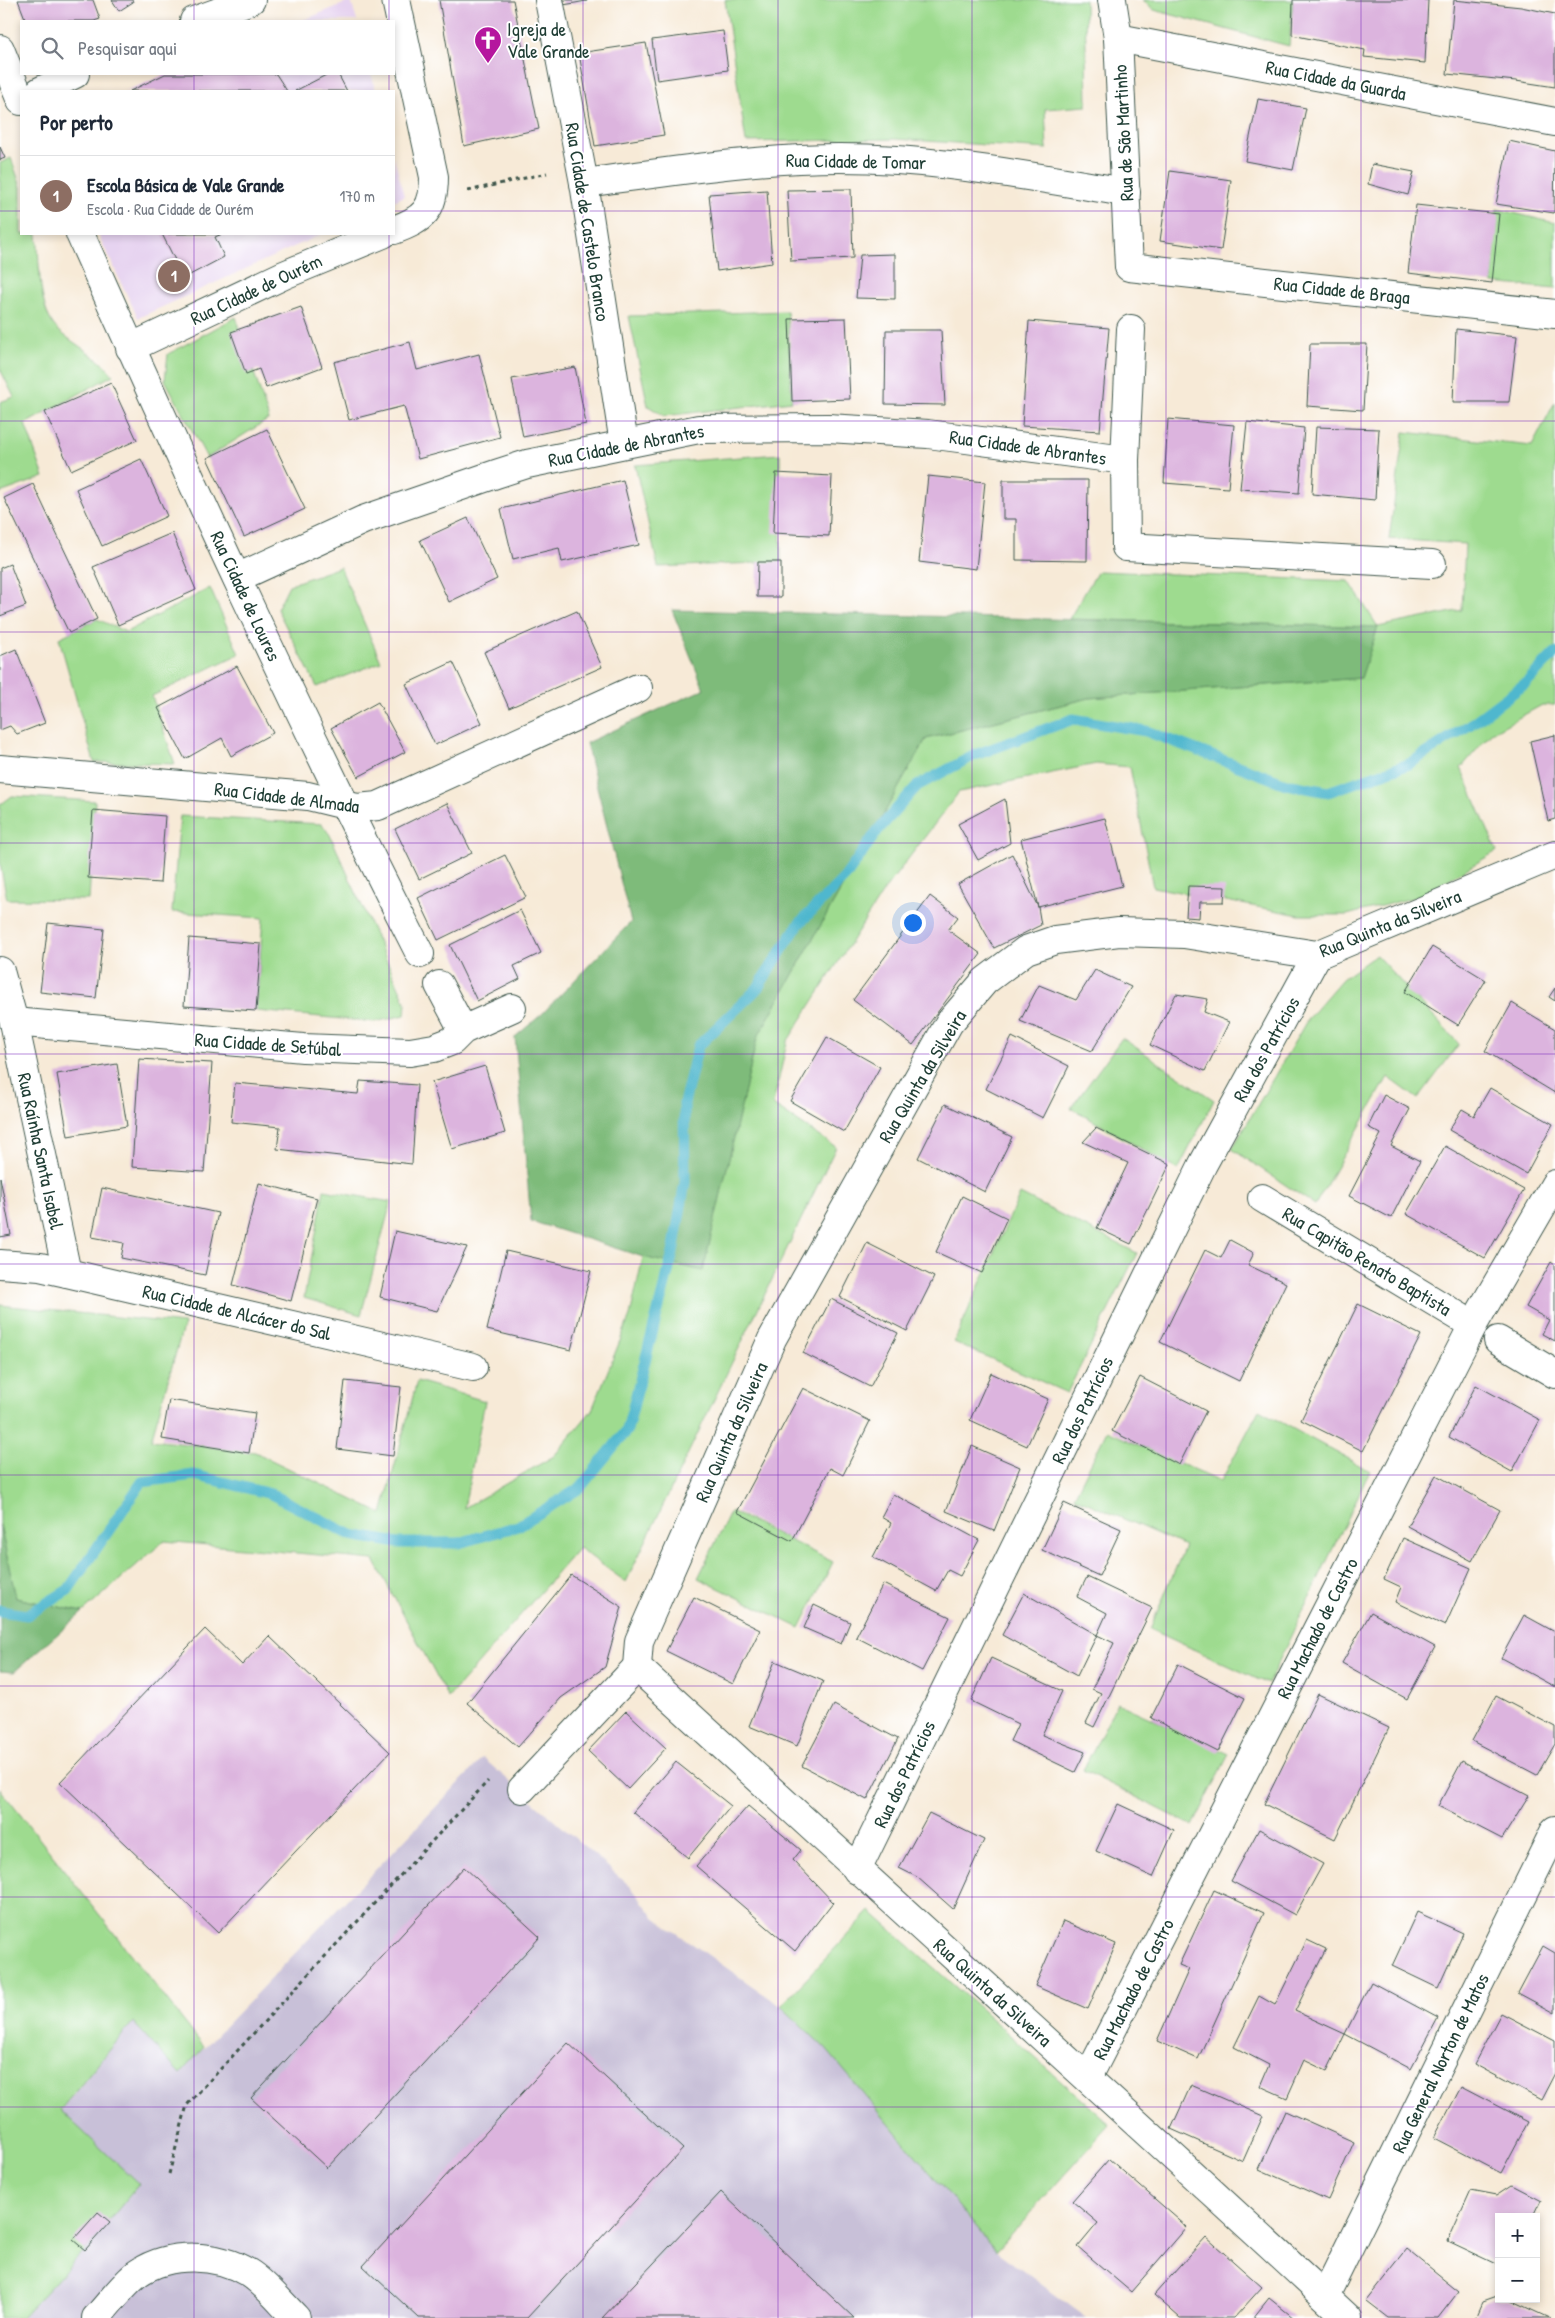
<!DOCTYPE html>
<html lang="pt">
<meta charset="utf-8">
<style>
body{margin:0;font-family:"Patrick Hand",sans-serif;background:#f2f2f3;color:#1f2937}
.controls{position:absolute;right:15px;bottom:15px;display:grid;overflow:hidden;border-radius:0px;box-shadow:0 2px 8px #0003}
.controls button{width:45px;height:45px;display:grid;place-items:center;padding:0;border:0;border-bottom:1px solid #e0e1e3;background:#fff;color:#1f2937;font:25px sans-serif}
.you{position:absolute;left:912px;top:922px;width:18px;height:18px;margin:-12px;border:4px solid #fff;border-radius:50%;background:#1a73e8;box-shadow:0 0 0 8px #1a73e833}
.badge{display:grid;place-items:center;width:32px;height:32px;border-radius:50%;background:#0f766e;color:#fff;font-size:16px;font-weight:700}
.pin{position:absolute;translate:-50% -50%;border:2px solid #fff;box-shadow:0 1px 5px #0006}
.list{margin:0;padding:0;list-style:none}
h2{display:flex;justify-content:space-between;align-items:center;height:65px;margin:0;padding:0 20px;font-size:21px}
h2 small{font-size:16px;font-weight:400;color:#747a83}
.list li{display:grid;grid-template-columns:32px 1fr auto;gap:15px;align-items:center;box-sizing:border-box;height:80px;padding:0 20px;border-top:1px solid #e0e1e3}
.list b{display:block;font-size:19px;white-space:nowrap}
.list p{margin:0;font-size:16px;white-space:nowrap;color:#747a83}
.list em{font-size:16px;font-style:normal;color:#747a83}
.icon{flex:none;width:28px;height:28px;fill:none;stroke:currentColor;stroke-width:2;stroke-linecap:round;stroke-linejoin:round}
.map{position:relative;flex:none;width:1555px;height:2318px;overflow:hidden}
.search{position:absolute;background:#fff;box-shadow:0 2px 8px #0003;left:20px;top:20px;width:375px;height:55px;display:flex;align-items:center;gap:12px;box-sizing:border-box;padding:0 18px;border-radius:0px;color:#747a83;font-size:19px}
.panel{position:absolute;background:#fff;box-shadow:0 2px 8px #0003;left:20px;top:90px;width:375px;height:145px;border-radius:0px}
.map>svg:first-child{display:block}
</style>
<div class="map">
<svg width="1555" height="2318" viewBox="0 0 1555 2318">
<rect width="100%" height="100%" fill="#fff"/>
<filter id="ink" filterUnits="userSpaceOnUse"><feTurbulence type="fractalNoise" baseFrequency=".02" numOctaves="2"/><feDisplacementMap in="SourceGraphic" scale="10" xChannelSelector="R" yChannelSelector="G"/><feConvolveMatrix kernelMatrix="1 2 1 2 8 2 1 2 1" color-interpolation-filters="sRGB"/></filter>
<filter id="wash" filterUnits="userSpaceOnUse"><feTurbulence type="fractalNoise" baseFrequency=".0096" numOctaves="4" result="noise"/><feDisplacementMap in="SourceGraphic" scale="20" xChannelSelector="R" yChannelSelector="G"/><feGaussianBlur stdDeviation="1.12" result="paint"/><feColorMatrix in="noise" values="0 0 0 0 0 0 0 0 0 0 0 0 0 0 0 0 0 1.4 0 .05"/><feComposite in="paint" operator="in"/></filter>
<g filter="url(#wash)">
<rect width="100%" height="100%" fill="#f7ead7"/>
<g fill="#e6d3f0">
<polygon points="351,1 357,21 301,21"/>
<polygon points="169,74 371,74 376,91 124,91"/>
<polygon points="394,157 404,196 394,201"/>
<polygon points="98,234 322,234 138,318"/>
</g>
<polygon fill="#c8c0d8" points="483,1758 631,1887 654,1917 781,2006 826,2049 996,2251 1087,2318 21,2318 85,2250 139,2184 60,2111 133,2022 180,2073"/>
<g fill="#9edb8f" stroke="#5e8c62">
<polygon points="725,0 1085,0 1087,106 1045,109 1047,149 895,139 746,142"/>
<polygon points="1143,0 1293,0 1289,46 1154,10"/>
<path d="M11,158L21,187V234H37C40,261 37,312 59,331C78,347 97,355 113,375L25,424L44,477L0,493V402L14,397L0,369V163Z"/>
<polygon points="1497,209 1555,223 1555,289 1492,283"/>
<polygon points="787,311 792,401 664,416 648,406 629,316"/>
<polygon points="236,317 269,419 207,458 165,380 168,354"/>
<polygon points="1555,402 1555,705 1542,705 1491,733 1461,768 1497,851 1420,896 1347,915 1299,915 1153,887 1130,767 1096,764 959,792 883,892 787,1042 773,1105 836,1147 626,1582 579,1548 448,1698 374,1560 164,1541 83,1612 16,1598 0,1525 0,1305 184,1324 151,1440 255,1452 382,1514 417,1381 485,1401 464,1508 554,1456 592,1410 630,1316 643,1257 703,1270 757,1038 926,739 1089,698 1361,678 1377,627 1069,619 1098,571 1349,581 1378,627 1462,610 1465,544 1389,539 1404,432 1532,446"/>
<polygon points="780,454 781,562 658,567 635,465"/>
<polygon points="340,567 381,662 317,687 277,609 289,585"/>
<polygon points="210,588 239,654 152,696 175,764 94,762 59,638 97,619 126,632"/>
<polygon points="12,796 95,801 89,900 7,899 0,864 0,805"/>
<polygon points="180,816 322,824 330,835 406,1003 405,1015 375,1022 256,1011 263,918 172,912"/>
<polygon points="1376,955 1459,1044 1418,1099 1388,1077 1315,1205 1232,1149 1309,1017 1342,979"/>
<polygon points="1122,1038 1214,1100 1178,1170 1071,1108"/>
<polygon points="324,1190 391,1202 361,1315 304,1298"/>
<polygon points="1020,1194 1137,1253 1067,1393 954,1342"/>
<polygon points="1259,1410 1370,1471 1268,1684 1150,1629 1185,1546 1074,1497 1107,1431 1221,1481"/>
<polygon points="731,1511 833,1562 800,1628 698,1578"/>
<polygon points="1117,1703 1229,1754 1193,1826 1083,1770"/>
<polygon points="0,1789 204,2047 180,2074 133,2022 60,2110 139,2184 85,2250 21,2318 0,2318"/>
<polygon points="870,1911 1110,2124 996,2251 826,2049 781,2006"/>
</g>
<g fill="#7ebb7a" stroke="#4e7c57">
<polygon points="672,610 1378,627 1361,678 1089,698 926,739 757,1038 703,1271 643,1257 531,1221 515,1037 542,1014 631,922 586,743 704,689"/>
<polygon points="0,1525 16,1598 83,1612 14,1672 0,1671"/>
</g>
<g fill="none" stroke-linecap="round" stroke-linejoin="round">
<polyline stroke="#4fb7ce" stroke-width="11" points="0,1611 27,1615 68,1590 142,1482 194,1475 271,1494 351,1535 398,1543 459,1543 518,1526 580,1488 627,1430 673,1253 685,1182 684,1103 698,1046 757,989 798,925 845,877 878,830 917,786 975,755 1073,719 1146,731 1286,784 1328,792 1409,764 1474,722 1526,683 1555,653"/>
</g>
<g id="blocks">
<g fill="#dcb4de">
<polygon points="18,0 93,0 100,19 94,21 26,21"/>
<polygon points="112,0 132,0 133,2 119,11"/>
<polygon points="439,0 513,0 539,129 464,146"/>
<polygon points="562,0 587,0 587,1 563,5"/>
<polygon points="1293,0 1428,0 1425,63 1364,57 1365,50 1292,35"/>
<polygon points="1454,0 1521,7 1555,14 1555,87 1516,81 1447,74"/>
<polygon points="723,31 728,70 657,80 652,40"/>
<polygon points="646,43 664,135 595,146 579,53"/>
<polygon points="165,74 276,74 287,91 130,91"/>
<polygon points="328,74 338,74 347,91 295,91"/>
<polygon points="1258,99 1306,108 1293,170 1245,161"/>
<polygon points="1509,141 1555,151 1554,213 1496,204"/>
<polygon points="0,147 5,158 0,160"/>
<polygon points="1372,164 1414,172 1408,195 1368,184"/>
<polygon points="1170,171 1231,180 1221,250 1160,241"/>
<polygon points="851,189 853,258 791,261 787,190"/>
<polygon points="767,190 772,263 717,271 709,194"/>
<polygon points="1416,205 1499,214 1492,283 1408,273"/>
<polygon points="162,234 222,234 215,237 224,257 184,278"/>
<polygon points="895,254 895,299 856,298 860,255"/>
<polygon points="301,307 322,367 266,388 259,369 246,374 231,332"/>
<polygon points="846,318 850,399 792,401 789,319"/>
<polygon points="1029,321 1109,328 1100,431 1022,426"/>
<polygon points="1456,329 1517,336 1509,402 1453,402"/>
<polygon points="886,330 941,330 945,405 885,404"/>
<polygon points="410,342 417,370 479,354 500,437 418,459 404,406 349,420 334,362"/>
<polygon points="1310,344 1367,344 1363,410 1307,406"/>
<polygon points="575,367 586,424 523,437 512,379"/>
<polygon points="111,383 137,440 71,470 45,412"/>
<polygon points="1168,419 1234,425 1228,488 1164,483"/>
<polygon points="1247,422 1304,428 1299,493 1240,489"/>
<polygon points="1316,427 1379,429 1375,500 1312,494"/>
<polygon points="267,429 305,509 244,537 207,458"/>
<polygon points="141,459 167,516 102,546 76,489"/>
<polygon points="776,473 832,476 829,536 773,533"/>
<polygon points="928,476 985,482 976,569 919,562"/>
<polygon points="623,480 639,545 562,562 559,548 513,559 501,509"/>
<polygon points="1003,480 1088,480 1087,561 1016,560 1016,519 1003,519"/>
<polygon points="33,484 97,619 69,633 4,498"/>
<polygon points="468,518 497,579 449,602 420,540"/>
<polygon points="172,533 196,590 118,625 93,567"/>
<polygon points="758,562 781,562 781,597 757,597"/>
<polygon points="10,564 26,606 0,616 0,568"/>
<polygon points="577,611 602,667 509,708 484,652"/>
<polygon points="16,649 45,723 17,734 10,726 0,730 0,656"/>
<polygon points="453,662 482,723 435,745 406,684"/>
<polygon points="237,666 273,733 231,756 222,738 185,759 158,708"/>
<polygon points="378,702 405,752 358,777 331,728"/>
<polygon points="1555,735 1555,819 1548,821 1530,741"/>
<polygon points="1005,799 1010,843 978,860 958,824"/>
<polygon points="447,803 472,853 419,879 395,829"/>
<polygon points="93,810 165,816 160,883 88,878"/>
<polygon points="1105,818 1122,886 1038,907 1021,839"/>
<polygon points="1012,854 1038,907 1041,925 994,948 958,884"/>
<polygon points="505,855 526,897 438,940 418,898"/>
<polygon points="1188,886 1225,887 1224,902 1200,902 1199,918 1186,917"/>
<polygon points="930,896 958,917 948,930 981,954 913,1045 853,1000"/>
<polygon points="520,910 541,953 514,966 520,979 477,1001 450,945"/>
<polygon points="48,923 104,929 96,998 40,992"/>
<polygon points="189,938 261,944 256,1011 184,1006"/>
<polygon points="1432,947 1486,980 1458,1025 1405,992"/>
<polygon points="1095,970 1131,987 1092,1051 1020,1021 1039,985 1076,1000"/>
<polygon points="1555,988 1555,1001 1549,997"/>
<polygon points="1176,994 1208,999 1204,1012 1229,1022 1205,1071 1150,1045"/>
<polygon points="1512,1003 1555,1029 1555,1093 1485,1051"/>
<polygon points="827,1037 880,1067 844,1132 790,1101"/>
<polygon points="1012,1037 1069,1066 1043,1118 986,1089"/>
<polygon points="139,1059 212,1063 204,1172 132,1167"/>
<polygon points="117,1064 127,1126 68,1136 57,1074"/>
<polygon points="485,1066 505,1133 452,1149 432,1082"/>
<polygon points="360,1081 417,1085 412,1164 277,1149 280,1127 231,1122 235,1083 358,1094"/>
<polygon points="1490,1088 1553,1124 1526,1174 1449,1130 1462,1109 1474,1116"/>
<polygon points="1384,1095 1410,1109 1391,1146 1420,1161 1391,1218 1349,1196 1381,1134 1368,1127"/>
<polygon points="945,1104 1012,1137 985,1192 918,1158"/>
<polygon points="1096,1128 1170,1164 1131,1244 1097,1228 1128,1163 1083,1142"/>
<polygon points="1445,1146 1524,1190 1485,1258 1406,1214"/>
<polygon points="0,1177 11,1235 0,1237"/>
<polygon points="259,1183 317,1198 291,1301 233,1285"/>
<polygon points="102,1188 218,1213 205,1275 121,1258 124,1243 92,1237"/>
<polygon points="962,1196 1007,1218 982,1273 936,1252"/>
<polygon points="395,1231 467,1247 437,1311 380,1297"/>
<polygon points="1230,1240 1254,1253 1248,1265 1286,1283 1239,1381 1160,1342 1205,1250 1221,1258"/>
<polygon points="867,1243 934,1277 907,1331 840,1297"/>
<polygon points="506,1251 591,1271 571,1350 487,1330"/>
<polygon points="1551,1262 1555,1265 1555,1341 1542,1334 1549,1320 1526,1307"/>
<polygon points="831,1299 898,1333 870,1387 803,1353"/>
<polygon points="1358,1304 1421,1335 1363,1451 1301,1420"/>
<polygon points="991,1373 1048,1399 1027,1446 970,1420"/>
<polygon points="1140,1377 1206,1411 1179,1465 1112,1431"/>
<polygon points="345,1381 401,1387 393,1456 337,1449"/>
<polygon points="1476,1385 1540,1420 1512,1472 1449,1437"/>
<polygon points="803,1388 870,1421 843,1475 830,1468 792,1541 737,1512"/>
<polygon points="169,1400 255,1413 249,1453 162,1439"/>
<polygon points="972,1446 1020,1467 994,1531 946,1511"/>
<polygon points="1436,1475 1500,1510 1472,1561 1407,1526"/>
<polygon points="893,1494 979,1540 960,1576 948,1570 936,1591 873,1557 891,1523 881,1517"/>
<polygon points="1064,1503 1121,1529 1099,1576 1042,1550"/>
<polygon points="1403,1538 1471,1568 1445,1626 1395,1602 1401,1587 1384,1579"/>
<polygon points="571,1575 622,1607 605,1667 561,1698 518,1747 467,1703"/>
<polygon points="1087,1577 1152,1608 1094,1727 1086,1723 1101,1693 1092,1689 1114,1643 1097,1635 1077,1676 1002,1635 1024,1593 1097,1635 1107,1613 1077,1597"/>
<polygon points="883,1584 950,1617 922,1671 856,1637"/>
<polygon points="694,1597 760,1630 733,1684 666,1651"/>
<polygon points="814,1605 850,1622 841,1644 804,1628"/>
<polygon points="1371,1612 1435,1647 1407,1699 1342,1663"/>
<polygon points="1524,1615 1555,1632 1555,1687 1501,1658"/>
<polygon points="205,1629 242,1665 269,1636 390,1752 218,1933 60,1782"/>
<polygon points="991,1658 1062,1691 1042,1735 1085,1752 1075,1772 1010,1741 1018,1724 971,1701"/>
<polygon points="775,1661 823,1681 797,1746 749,1726"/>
<polygon points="1178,1664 1245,1698 1218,1752 1151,1718"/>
<polygon points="1318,1694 1389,1728 1335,1839 1264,1804"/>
<polygon points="1496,1696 1555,1727 1555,1744 1537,1775 1472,1741"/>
<polygon points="834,1705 898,1739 867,1800 802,1766"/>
<polygon points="626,1711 666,1748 628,1789 588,1751"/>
<polygon points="1462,1761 1529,1796 1502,1839 1438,1806"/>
<polygon points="676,1762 731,1806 688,1858 633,1812"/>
<polygon points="1118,1804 1174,1830 1153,1877 1096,1851"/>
<polygon points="748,1806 801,1850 793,1860 833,1902 795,1951 696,1866"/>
<polygon points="929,1813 984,1840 953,1909 917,1877 899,1868"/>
<polygon points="1259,1829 1323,1864 1295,1915 1231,1881"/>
<polygon points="464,1867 540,1937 327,2168 251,2098"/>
<polygon points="1214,1890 1264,1913 1198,2059 1157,2041 1189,1969 1179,1965"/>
<polygon points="1417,1912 1463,1933 1438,1988 1392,1966"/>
<polygon points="1063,1921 1116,1944 1088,2009 1035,1986"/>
<polygon points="1307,1940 1326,1949 1295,2011 1345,2034 1327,2071 1304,2060 1287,2098 1260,2086 1269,2065 1234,2047 1259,1996 1275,2005"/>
<polygon points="1543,1946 1555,1953 1555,2013 1518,1993"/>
<polygon points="1371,1982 1438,2018 1411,2069 1345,2034"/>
<polygon points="1501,2013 1555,2041 1555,2073 1541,2100 1474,2064"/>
<polygon points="568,2043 683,2149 527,2318 419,2318 363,2266"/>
<polygon points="1191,2085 1263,2116 1243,2161 1171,2129"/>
<polygon points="1461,2087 1528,2122 1501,2173 1434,2138"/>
<polygon points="1285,2111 1354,2142 1328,2200 1259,2169"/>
<polygon points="1109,2159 1187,2227 1131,2292 1078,2247 1098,2223 1072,2201"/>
<polygon points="1512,2185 1541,2200 1533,2217 1499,2217 1499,2265 1448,2241 1471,2190 1497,2195"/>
<polygon points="721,2192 854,2318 602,2318"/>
<polygon points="98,2212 110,2222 85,2250 73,2240"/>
<polygon points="1206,2237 1262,2287 1234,2318 1180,2318 1154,2295"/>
<polygon points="1407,2249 1459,2291 1438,2318 1388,2318 1366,2301"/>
<polygon points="1499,2296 1499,2299 1509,2299 1550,2318 1475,2318 1482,2302"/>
<polygon points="1269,2298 1294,2318 1253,2318"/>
</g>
</g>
</g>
<g filter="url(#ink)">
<use href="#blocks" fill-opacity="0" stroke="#3f574c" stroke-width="1"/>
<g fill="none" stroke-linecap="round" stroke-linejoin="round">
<g stroke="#3f574c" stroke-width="30">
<g id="street">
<polyline points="549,0 584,183 624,444"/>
<polyline points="1112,0 1118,38 1129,267 1555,314"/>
<polyline points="194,21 251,0"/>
<polyline points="1118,38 1555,122"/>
<polyline points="0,49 21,101"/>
<polyline points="40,91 75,74"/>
<path d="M584,183C669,172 755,158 840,158C937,158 1032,177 1126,192"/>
<path d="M394,230C424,219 434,210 434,177L396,0"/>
<path d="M80,234C188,476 299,718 420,954"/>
<polyline points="1131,329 1125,460 1126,547 1432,564"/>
<polyline points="130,348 284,275 383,234"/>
<polyline points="237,578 363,520 496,474 527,464 699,429 828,428 928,434 1125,460"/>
<polyline points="0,769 308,796 357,808 378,806 638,688"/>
<polyline points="0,971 14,1022 67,1273"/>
<polyline points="439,985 463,1030"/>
<polyline points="14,1022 303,1048 410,1052 434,1048 452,1041 463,1030 512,1008"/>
<polyline points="1262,1198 1473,1325"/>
<polyline points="0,1264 40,1267 67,1273 473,1367"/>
<polyline points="1498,1340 1555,1374"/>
<polyline points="522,1789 637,1667"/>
<polyline points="857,1870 1203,1164 1317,955"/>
<polyline points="1088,2077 1473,1325 1555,1184"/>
<polyline points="1325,2296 1555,1830"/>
<path d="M96,2318C108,2305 124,2283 138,2273C170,2252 216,2253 249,2273C264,2282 283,2305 296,2318"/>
<path d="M1348,2318C1113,2099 873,1885 637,1667L639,1641L772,1339L949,1023L985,981L1026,950L1055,940L1119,932L1184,934L1317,955L1555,855"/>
</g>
</g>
<g stroke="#3f574c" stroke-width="3" stroke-dasharray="4 4" stroke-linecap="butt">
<polyline points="468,191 547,173"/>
<polyline points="169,2174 187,2105 488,1781"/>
</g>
<use href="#street" stroke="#fff" stroke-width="28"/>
</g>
</g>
<path fill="none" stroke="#7b2cbf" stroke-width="1" stroke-opacity="0.55" d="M194,0V21M389,0V21M583,0V2318M778,0V2318M972,0V2318M1166,0V2318M1361,0V2318M194,74V91M389,74V91M0,211H21M394,211H1555M194,234V2318M389,234V2318M0,421H1555M0,632H1555M0,843H1555M0,1054H1555M0,1264H1555M0,1475H1555M0,1686H1555M0,1897H1555M0,2107H1555"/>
<defs>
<g id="church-pin" transform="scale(1.4375)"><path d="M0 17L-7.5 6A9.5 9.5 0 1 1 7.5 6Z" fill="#b5179e" stroke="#fff"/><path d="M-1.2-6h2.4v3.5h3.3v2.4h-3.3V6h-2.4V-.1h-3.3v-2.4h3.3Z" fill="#fff"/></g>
</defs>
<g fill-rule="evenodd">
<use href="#church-pin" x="488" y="40"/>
</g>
<g text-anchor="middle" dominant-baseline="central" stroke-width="4" stroke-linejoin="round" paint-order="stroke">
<g font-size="19" fill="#1f3d34" stroke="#fff" text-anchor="start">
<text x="507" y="29">Igreja de<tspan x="507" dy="22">Vale Grande</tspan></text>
</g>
<g font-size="19" fill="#1f3d34" stroke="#fff">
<text transform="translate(1336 80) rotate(11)">Rua Cidade da Guarda</text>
<text transform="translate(1123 133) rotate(-93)">Rua de São Martinho</text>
<text transform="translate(856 161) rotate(1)">Rua Cidade de Tomar</text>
<text transform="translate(588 222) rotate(81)">Rua Cidade de Castelo Branco</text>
<text transform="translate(256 289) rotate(-25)">Rua Cidade de Ourém</text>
<text transform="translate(1342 290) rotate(6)">Rua Cidade de Braga</text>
<text transform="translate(626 445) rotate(-11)">Rua Cidade de Abrantes</text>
<text transform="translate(1028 447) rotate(8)">Rua Cidade de Abrantes</text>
<text transform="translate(246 596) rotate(65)">Rua Cidade de Loures</text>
<text transform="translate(287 797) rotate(7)">Rua Cidade de Almada</text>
<text transform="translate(1390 923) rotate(-22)">Rua Quinta da Silveira</text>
<text transform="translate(268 1044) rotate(4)">Rua Cidade de Setúbal</text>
<text transform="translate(1266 1049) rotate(-61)">Rua dos Patrícios</text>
<text transform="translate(922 1076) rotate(-59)">Rua Quinta da Silveira</text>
<text transform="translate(41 1151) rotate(78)">Rua Raínha Santa Isabel</text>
<text transform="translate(1367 1261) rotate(31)">Rua Capitão Renato Baptista</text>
<text transform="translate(237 1312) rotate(13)">Rua Cidade de Alcácer do Sal</text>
<text transform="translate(1082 1410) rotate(-64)">Rua dos Patrícios</text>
<text transform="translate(731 1432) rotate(-66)">Rua Quinta da Silveira</text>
<text transform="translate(1317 1628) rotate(-63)">Rua Machado de Castro</text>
<text transform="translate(904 1774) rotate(-64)">Rua dos Patrícios</text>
<text transform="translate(1133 1989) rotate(-63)">Rua Machado de Castro</text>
<text transform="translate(993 1992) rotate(42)">Rua Quinta da Silveira</text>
<text transform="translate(1440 2063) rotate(-64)">Rua General Norton de Matos</text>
</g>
</g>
</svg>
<div class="controls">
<button>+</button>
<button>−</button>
</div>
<div class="you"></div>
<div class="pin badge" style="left:174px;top:276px;background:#8d6e63">1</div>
<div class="search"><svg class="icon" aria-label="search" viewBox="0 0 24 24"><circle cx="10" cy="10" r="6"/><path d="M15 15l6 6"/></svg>Pesquisar aqui</div>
<section class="panel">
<h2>Por perto<small></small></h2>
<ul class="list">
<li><span class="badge" style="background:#8d6e63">1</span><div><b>Escola Básica de Vale Grande</b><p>Escola · Rua Cidade de Ourém</p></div><em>170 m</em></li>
</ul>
</section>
</div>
